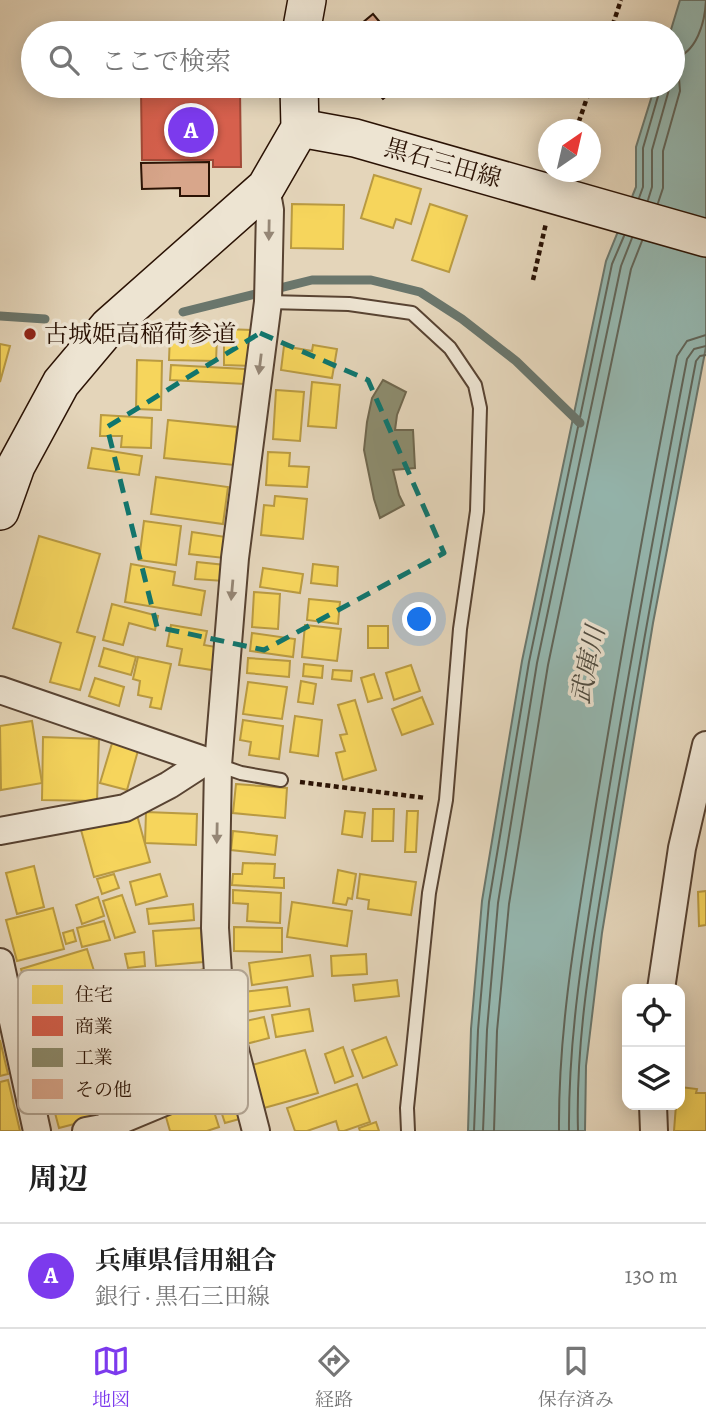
<!DOCTYPE html>
<html lang="ja">
<meta charset="utf-8">
<style>
body{margin:0;font-family:Alegreya,"Noto Serif JP",serif;background:#f2f2f2;color:#222}
.controls{position:absolute;right:21px;bottom:21px;display:grid;overflow:hidden;border-radius:14px;box-shadow:0 4px 18px #0003}
.controls button{width:63px;height:63px;display:grid;place-items:center;padding:0;border:0;border-bottom:2px solid #e0e0e0;background:#fff;color:#222;font:35px sans-serif}
.compass{position:absolute;left:538px;top:119px;width:63px;height:63px;border-radius:50%;background:#fff;box-shadow:0 4px 18px #0003;rotate:34deg}
.you{position:absolute;left:420px;top:620px;width:24px;height:24px;margin:-18px;border:5px solid #fff;border-radius:50%;background:#1a73e8;box-shadow:0 0 0 10px #1a73e833}
.badge{display:grid;place-items:center;width:46px;height:46px;border-radius:50%;background:#7c3aed;color:#fff;font-size:23px;font-weight:700}
.pin{position:absolute;translate:-50% -50%;border:4px solid #fff;box-shadow:0 2px 7px #0006}
.list{margin:0;padding:0;list-style:none}
h2{display:flex;justify-content:space-between;align-items:center;height:91px;margin:0;padding:0 28px;font-size:30px}
h2 small{font-size:23px;font-weight:400;color:#767676}
.list li{display:grid;grid-template-columns:46px 1fr auto;gap:21px;align-items:center;box-sizing:border-box;height:105px;padding:0 28px;border-top:2px solid #e0e0e0}
.list b{display:block;font-size:26px;white-space:nowrap}
.list p{margin:0;font-size:23px;white-space:nowrap;color:#767676}
.list em{font-size:23px;font-style:normal;color:#767676}
.icon{flex:none;width:38px;height:38px;fill:none;stroke:currentColor;stroke-width:2;stroke-linecap:round;stroke-linejoin:round}
.map{position:relative;flex:none;width:706px;height:1131px;overflow:hidden}
.search{position:absolute;background:#fff;box-shadow:0 4px 18px #0003;left:21px;right:21px;top:21px;height:77px;display:flex;align-items:center;gap:18px;box-sizing:border-box;padding:0 24px;border-radius:38px;color:#767676;font-size:26px}
.sheet{height:196px;background:#fff}
nav{display:flex;justify-content:space-around;align-items:center;box-sizing:border-box;height:98px;border-top:2px solid #e0e0e0;background:#fff;font-size:19px;color:#767676}
nav a{display:grid;justify-items:center;gap:4px}
nav .on{color:#7c3aed}
.map>svg:first-child{display:block}
</style>
<div class="map">
<svg width="706" height="1131" viewBox="0 0 706 1131">
<rect width="100%" height="100%" fill="#e4d5ba"/>
<filter id="stains"><feTurbulence type="fractalNoise" baseFrequency=".00286" numOctaves="4"/><feColorMatrix values="0 0 0 0 .2 0 0 0 0 .09 0 0 0 0 .02 0 0 0 .5 -.17"/></filter>
<radialGradient id="worn" r=".72"><stop offset=".6" stop-color="#630" stop-opacity="0"/><stop offset="1" stop-color="#630" stop-opacity=".3"/></radialGradient>
<polygon fill="#95b8b1" stroke="#6a766c" stroke-width="2" points="680,0 706,0 706,347 653,623 602,933 586,1066 585,1131 468,1131 471,1029 482,901 522,661 606,261 636,187 636,147 655,86 673,86 673,33 670,33"/>
<g fill="#f6d55c" stroke="#b99a42" stroke-width="2">
<polygon points="374,175 421,189 411,224 396,219 393,228 361,218"/>
<polygon points="292,204 344,205 343,249 291,248"/>
<polygon points="430,204 467,216 449,272 412,260"/>
<polygon points="224,329 252,330 252,366 224,365"/>
<polygon points="170,335 217,337 216,361 169,360"/>
<polygon points="0,344 10,346 0,382"/>
<polygon points="313,345 337,349 332,378 281,370 284,346 312,351"/>
<polygon points="137,360 162,361 161,410 136,409"/>
<polygon points="171,365 245,369 245,384 170,380"/>
<polygon points="312,382 340,385 336,428 308,426"/>
<polygon points="276,390 304,392 300,441 273,439"/>
<polygon points="101,415 152,418 151,448 121,447 122,436 100,436"/>
<polygon points="168,420 237,427 234,465 164,458"/>
<polygon points="92,448 142,456 139,475 88,468"/>
<polygon points="268,452 290,453 289,466 309,467 307,487 266,485"/>
<polygon points="156,477 228,487 223,524 151,514"/>
<polygon points="275,496 307,499 303,539 261,535 264,505 274,506"/>
<polygon points="144,521 181,526 176,565 139,560"/>
<polygon points="192,532 226,537 224,558 189,554"/>
<polygon points="39,536 100,554 77,632 95,637 80,690 50,682 61,643 13,628"/>
<polygon points="197,562 225,565 224,581 195,579"/>
<polygon points="131,564 175,572 173,585 205,591 201,615 125,602"/>
<polygon points="313,564 338,567 337,586 311,583"/>
<polygon points="263,568 303,574 300,593 260,587"/>
<polygon points="254,592 280,594 278,629 252,627"/>
<polygon points="309,599 340,602 338,624 307,620"/>
<polygon points="112,604 158,616 155,630 129,623 123,645 103,640"/>
<polygon points="171,625 207,631 204,645 216,647 212,670 179,665 182,649 167,646"/>
<polygon points="305,625 341,629 337,661 302,657"/>
<rect x="368" y="626" width="20" height="22"/>
<polygon points="252,633 295,639 293,657 250,651"/>
<polygon points="104,648 136,657 131,675 99,666"/>
<polygon points="138,657 171,664 161,709 150,707 152,698 138,695 140,681 133,679"/>
<polygon points="248,658 290,661 289,677 247,673"/>
<polygon points="304,664 323,666 322,678 303,676"/>
<polygon points="411,665 420,691 394,700 386,673"/>
<polygon points="333,670 352,671 351,681 332,679"/>
<polygon points="374,674 382,698 368,702 361,678"/>
<polygon points="95,678 124,687 119,706 89,696"/>
<polygon points="301,681 316,684 313,704 298,702"/>
<polygon points="248,682 287,687 282,719 243,714"/>
<polygon points="422,697 433,724 402,735 392,709"/>
<polygon points="355,700 376,770 343,780 336,753 345,751 340,735 347,734 338,705"/>
<polygon points="295,716 322,720 318,756 290,752"/>
<polygon points="243,720 283,726 279,759 249,755 251,742 240,740"/>
<polygon points="32,721 42,783 1,790 0,726"/>
<polygon points="43,737 99,739 97,801 42,800"/>
<polygon points="113,740 139,747 127,790 100,783"/>
<polygon points="236,784 287,788 285,818 233,813"/>
<polygon points="373,809 394,809 393,841 372,841"/>
<polygon points="345,811 365,813 362,837 342,834"/>
<polygon points="407,811 418,811 416,852 405,852"/>
<polygon points="146,812 197,814 196,845 145,843"/>
<polygon points="137,815 150,862 94,877 81,830"/>
<polygon points="233,831 277,836 275,855 231,850"/>
<polygon points="243,863 275,864 274,878 284,878 284,888 232,885 233,874 242,874"/>
<polygon points="34,866 44,907 17,914 6,873"/>
<polygon points="338,870 356,874 352,899 348,898 346,905 333,903"/>
<polygon points="114,874 119,888 102,894 97,879"/>
<polygon points="160,874 167,896 136,905 130,882"/>
<polygon points="360,874 416,882 411,915 368,909 369,900 357,898"/>
<polygon points="233,890 281,893 280,923 247,921 248,904 233,903"/>
<polygon points="706,891 706,925 699,926 698,892"/>
<polygon points="122,895 135,932 115,938 103,901"/>
<polygon points="98,897 104,916 82,924 76,905"/>
<polygon points="292,902 352,911 347,946 287,937"/>
<polygon points="193,904 194,920 149,924 147,909"/>
<polygon points="53,908 64,949 17,961 6,920"/>
<polygon points="104,921 110,940 82,947 77,928"/>
<polygon points="234,927 282,928 282,952 234,951"/>
<polygon points="201,928 203,962 156,966 153,931"/>
<polygon points="73,930 76,941 66,944 63,933"/>
<polygon points="87,949 96,977 61,988 59,980 27,989 21,969"/>
<polygon points="144,952 145,966 128,968 125,954"/>
<polygon points="366,954 367,974 332,976 331,956"/>
<polygon points="310,955 313,976 252,985 249,963"/>
<polygon points="204,969 209,991 182,997 177,976"/>
<polygon points="397,980 399,996 355,1001 353,985"/>
<polygon points="287,987 290,1006 245,1012 243,992"/>
<polygon points="309,1009 313,1031 276,1037 272,1015"/>
<polygon points="264,1017 269,1038 246,1044 241,1022"/>
<polygon points="386,1037 397,1065 363,1078 352,1050"/>
<polygon points="0,1040 8,1074 0,1076"/>
<polygon points="343,1047 353,1076 335,1083 325,1054"/>
<polygon points="305,1050 318,1093 264,1108 252,1065"/>
<polygon points="8,1080 20,1131 0,1131 0,1082"/>
<polygon points="357,1084 370,1122 344,1131 339,1131 336,1121 307,1131 295,1131 287,1108"/>
<polygon points="97,1086 105,1116 59,1128 51,1098"/>
<polygon points="233,1087 243,1118 225,1123 215,1093"/>
<polygon points="680,1087 697,1089 696,1093 706,1093 706,1131 674,1131 676,1105 680,1105"/>
<polygon points="209,1096 219,1127 207,1131 170,1131 164,1110"/>
<polygon points="376,1122 379,1131 360,1131 359,1128"/>
</g>
<polygon fill="#d6604d" stroke="#a24937" stroke-width="2" points="240,90 241,167 213,167 213,160 142,160 141,91"/>
<polygon fill="#8c8c6e" stroke="#6f674e" stroke-width="2" points="383,380 406,392 397,415 395,430 413,430 415,468 393,470 399,495 404,505 380,518 374,499 364,450 367,422 372,398"/>
<g fill="none" stroke-linecap="round" stroke-linejoin="round">
<g stroke="#60655a" stroke-width="2">
<path d="M673,59C697,53 705,22 706,0"/>
<polyline points="639,198 643,187 643,148 661,86"/>
<polyline points="648,200 652,187 652,150 670,86"/>
<polyline points="658,203 663,188 663,151 680,91 679,78 673,68"/>
<polyline points="474,1131 478,1030 489,902 529,662 612,264 624,236"/>
<polyline points="483,1131 487,1030 498,903 537,663 621,266 632,238"/>
<polyline points="494,1131 497,1031 509,904 548,665 631,269 642,241"/>
<path d="M559,1131C558,1022 579,913 596,805C621,655 647,506 677,356L687,341L706,335"/>
<path d="M569,1131C568,1025 588,919 605,814C630,662 658,510 687,359L694,349L706,346"/>
<path d="M578,1131C575,1029 596,926 612,826C638,670 666,516 696,361L700,356L706,355"/>
</g>
<g stroke="#6a766c" stroke-width="9">
<polyline points="183,312 312,280 371,280 420,292 462,319 516,361 580,423"/>
<polyline points="0,316 45,319"/>
</g>
</g>
<g fill="#d8a68b" stroke="#2a1204" stroke-width="2">
<polygon points="373,14 389,33 350,33"/>
<polygon points="371,86 399,86 383,99"/>
<polygon points="209,162 209,196 180,196 180,188 142,189 141,163"/>
</g>
<g fill="none" stroke-linecap="round" stroke-linejoin="round">
<g stroke="#584332" stroke-width="16">
<g id="lane">
<polyline points="268,302 349,304 412,313 450,348 475,385 480,408 477,511 460,629 446,800 429,893 407,1108 408,1131"/>
<polyline points="218,765 241,773 281,780"/>
</g>
</g>
<g stroke="#584332" stroke-width="30">
<g id="street">
<polyline points="0,690 218,765"/>
<polyline points="0,831 125,808 169,785 206,761"/>
<polyline points="0,962 37,1131"/>
<polyline points="661,989 682,848 706,745"/>
<polyline points="653,1105 654,1131"/>
<polyline points="86,1131 102,1128 239,1071"/>
<polyline points="256,1131 219,988 215,928 218,765 235,558 268,302 270,210 266,187"/>
</g>
</g>
<g stroke="#2a1204" stroke-width="40">
<g id="secondary">
<polyline points="301,33 307,0"/>
<polyline points="300,128 355,138 706,238"/>
<polyline points="0,511 16,466 61,383 109,326 266,187 300,128 299,86"/>
</g>
</g>
<g stroke="#2a1204" stroke-width="4.5" stroke-dasharray="5 3.5" stroke-linecap="butt">
<polyline points="610,33 621,0"/>
<polyline points="576,130 591,86"/>
<polyline points="533,280 546,223"/>
<polyline points="300,782 426,798"/>
</g>
<use href="#lane" stroke="#ede4d2" stroke-width="12"/>
<use href="#street" stroke="#ede4d2" stroke-width="26"/>
<use href="#secondary" stroke="#ede4d2" stroke-width="37"/>
</g>
<defs><path id="oneway-solid" d="M-6-.8H1V-3.2L6.5 0L1 3.2V.8H-6Z" transform="scale(1.75)"/></defs>
<g fill="#958675">
<use href="#oneway-solid" transform="translate(269 230) rotate(91)"/>
<use href="#oneway-solid" transform="translate(260 364) rotate(97)"/>
<use href="#oneway-solid" transform="translate(232 590) rotate(95)"/>
<use href="#oneway-solid" transform="translate(217 833) rotate(91)"/>
</g>
<path fill="none" stroke="#0f766e" stroke-width="5" stroke-dasharray="14 9" stroke-linejoin="round" d="M260,333L368,380L444,553L264,650L157,627L107,427Z"/>
<circle fill="#8f2418" stroke="#ede4d2" stroke-width="2.5" cx="30" cy="334" r="7"/>
<g text-anchor="middle" dominant-baseline="central" stroke-width="7" stroke-linejoin="round" paint-order="stroke">
<g font-size="24" fill="#2a1204" stroke="#ede4d2">
<text transform="translate(443 163) rotate(16)">黒石三田線</text>
</g>
<g font-size="24" fill="#2a1204" stroke="#ede4d2" text-anchor="start">
<text x="44" y="334">古城姫高稲荷参道</text>
</g>
<g font-size="26" font-style="italic" fill="#4f4c41" stroke="#ede4d2">
<text transform="translate(588 665) rotate(-78)">武庫川</text>
</g>
</g>
<rect x="18" y="970" width="230" height="144" rx="10" fill="#ede4d2" stroke="#b2a594" stroke-width="2"/>
<rect x="32" y="985" width="31" height="19" fill="#f6d55c"/>
<rect x="32" y="1016" width="31" height="20" fill="#d6604d"/>
<rect x="32" y="1048" width="31" height="19" fill="#8c8c6e"/>
<rect x="32" y="1079" width="31" height="20" fill="#d8a68b"/>
<g font-size="19" fill="#2a1204">
<text x="75" y="1001">住宅</text>
<text x="75" y="1033">商業</text>
<text x="75" y="1064">工業</text>
<text x="75" y="1096">その他</text>
</g>
<rect width="100%" height="100%" filter="url(#stains)"/>
<rect width="100%" height="100%" fill="url(#worn)"/>
</svg>
<div class="controls">
<button><svg class="icon" aria-label="locate" viewBox="0 0 24 24"><circle cx="12" cy="12" r="6"/><path d="M12 2v4M12 18v4M2 12h4M18 12h4"/></svg></button>
<button><svg class="icon" aria-label="layers" viewBox="0 0 24 24"><path d="M12 4l9 5-9 5-9-5zM3 14l9 5 9-5"/></svg></button>
</div>
<svg class="compass" viewBox="-18 -18 36 36"><path d="M0-13l5 13h-10z" fill="#e53935"/><path d="M0 13l5-13h-10z" fill="#767676"/></svg>
<div class="you"></div>
<div class="pin badge" style="left:191px;top:130px">A</div>
<div class="search"><svg class="icon" aria-label="search" viewBox="0 0 24 24"><circle cx="10" cy="10" r="6"/><path d="M15 15l6 6"/></svg>ここで検索</div>
</div>
<section class="sheet">
<h2>周辺<small></small></h2>
<ul class="list">
<li><span class="badge">A</span><div><b>兵庫県信用組合</b><p>銀行 · 黒石三田線</p></div><em>130 m</em></li>
</ul>
</section>
<nav>
<a class="on"><svg class="icon" aria-label="map" viewBox="0 0 24 24"><path d="M3 6l6-2 6 2 6-2v14l-6 2-6-2-6 2zM9 4v14M15 6v14"/></svg>地図</a>
<a><svg class="icon" aria-label="directions" viewBox="0 0 24 24"><path d="M12 3l9 9-9 9-9-9zM9 14v-3h6M13 9l2 2-2 2"/></svg>経路</a>
<a><svg class="icon" aria-label="saved" viewBox="0 0 24 24"><path d="M7 4h10v16l-5-4-5 4z"/></svg>保存済み</a>
</nav>
